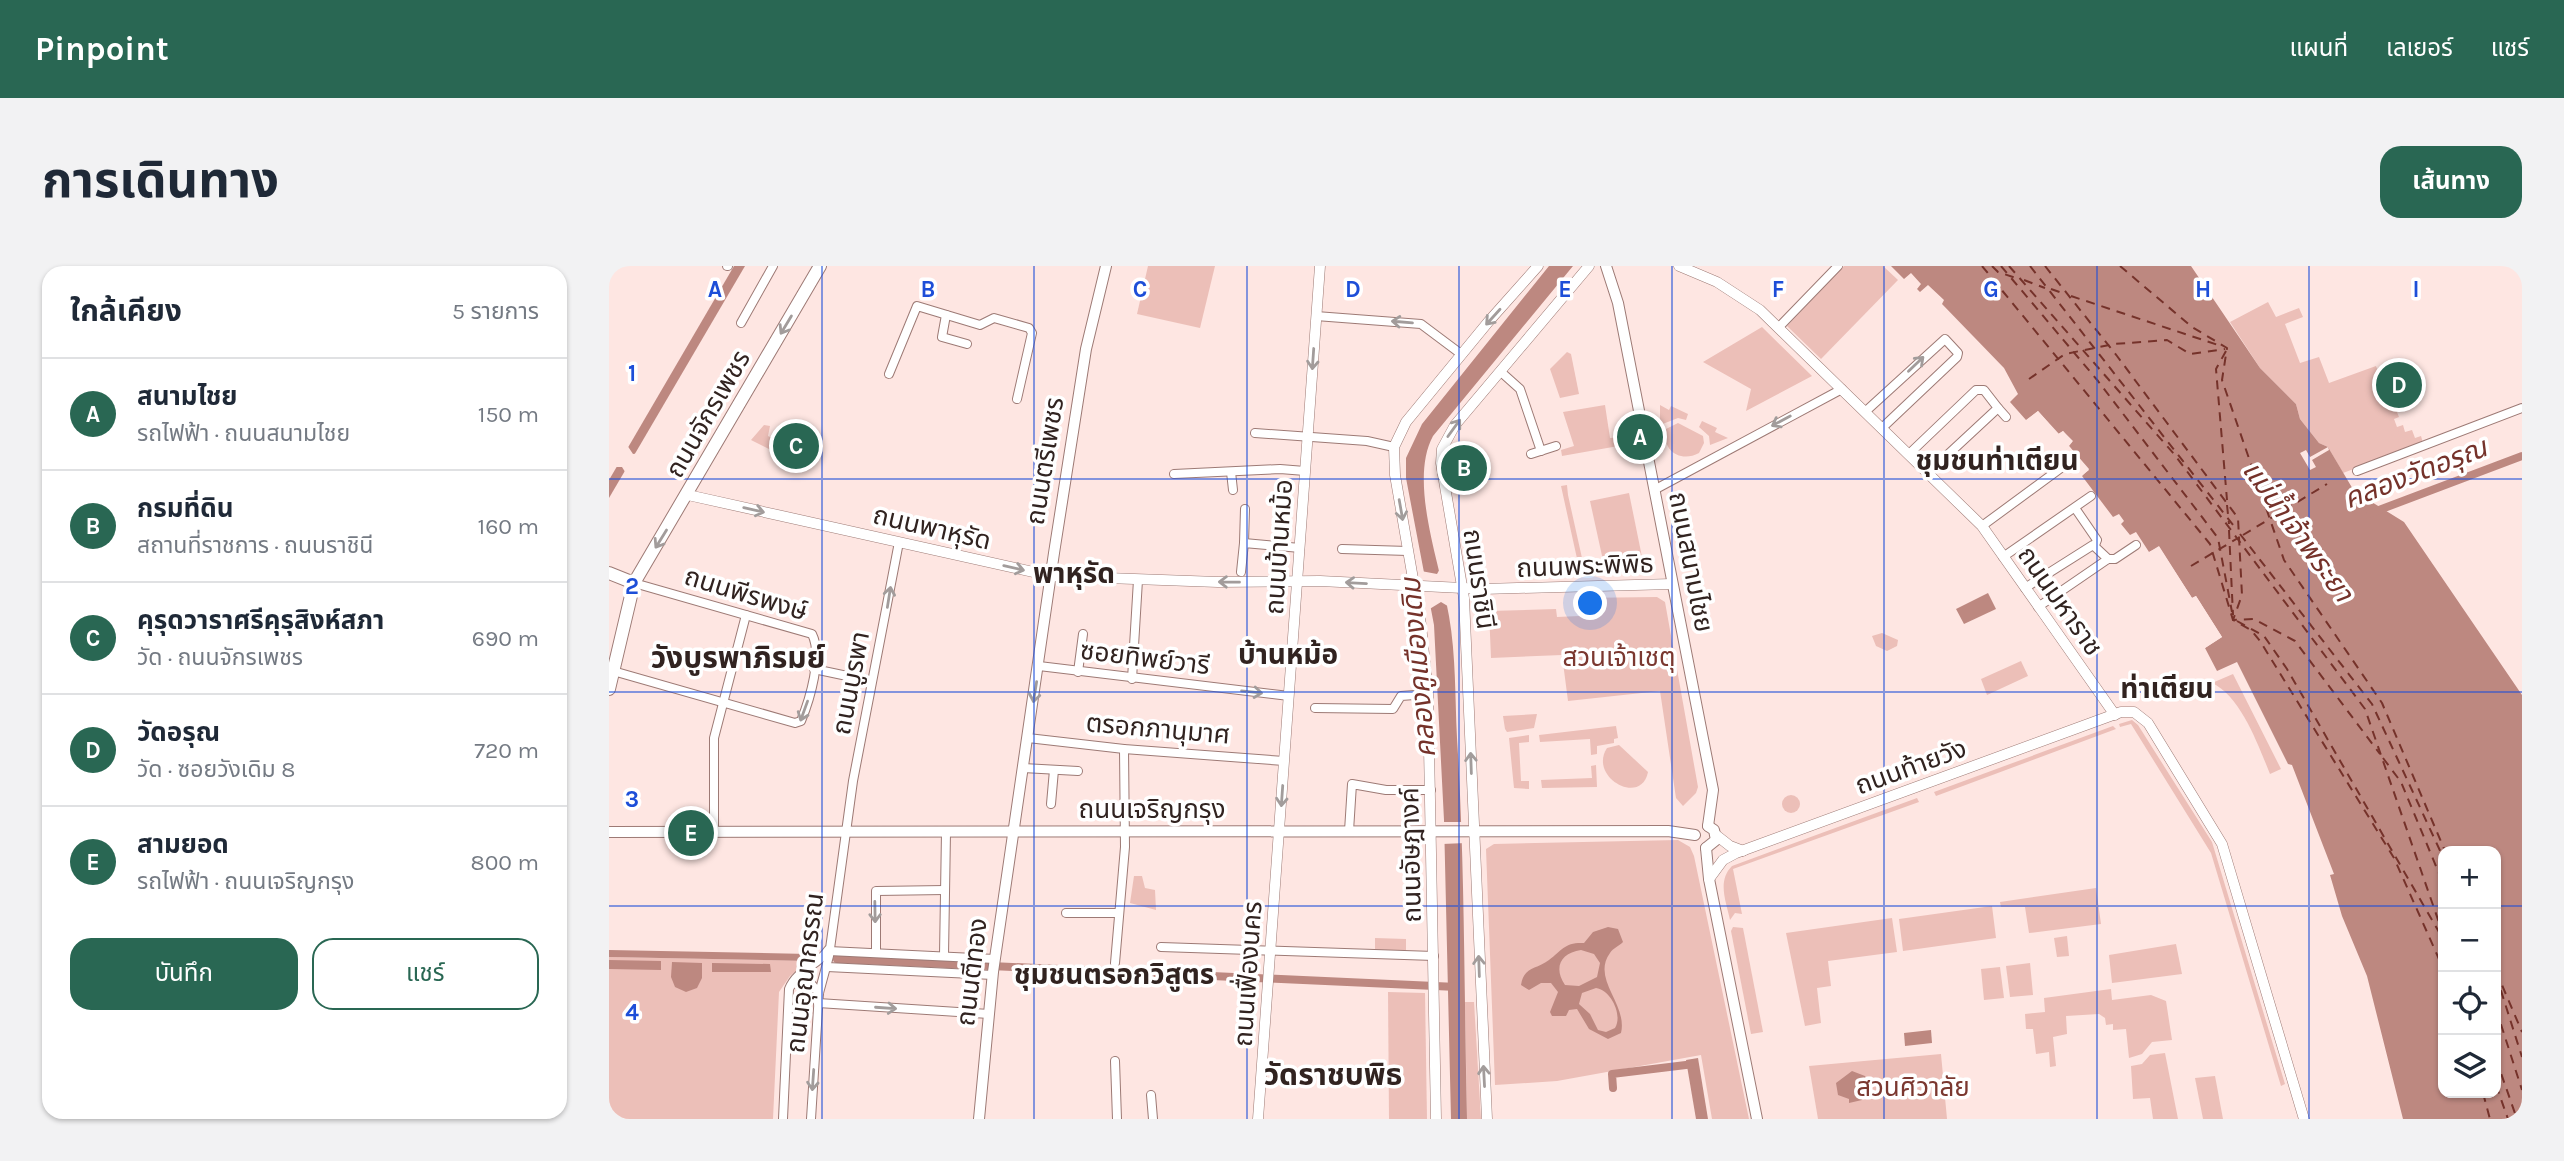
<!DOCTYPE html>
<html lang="th">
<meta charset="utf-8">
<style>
body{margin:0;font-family:Karla,"Noto Sans Thai",sans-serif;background:#f2f2f3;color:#1f2937}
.controls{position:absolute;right:21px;bottom:21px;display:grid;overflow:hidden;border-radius:14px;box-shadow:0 2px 5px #0004}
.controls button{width:63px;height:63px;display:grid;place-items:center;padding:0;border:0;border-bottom:2px solid #e0e1e3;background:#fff;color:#1f2937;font:35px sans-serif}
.you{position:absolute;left:982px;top:338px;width:24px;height:24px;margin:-18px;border:5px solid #fff;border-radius:50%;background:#1a73e8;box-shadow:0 0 0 10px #1a73e833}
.badge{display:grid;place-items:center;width:46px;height:46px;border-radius:50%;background:#296753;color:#fff;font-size:23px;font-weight:700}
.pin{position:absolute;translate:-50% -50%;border:4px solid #fff;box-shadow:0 2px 7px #0006}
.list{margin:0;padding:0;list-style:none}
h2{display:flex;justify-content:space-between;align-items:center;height:91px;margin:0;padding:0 28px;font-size:30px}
h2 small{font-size:23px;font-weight:400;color:#747a83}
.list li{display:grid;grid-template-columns:46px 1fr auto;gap:21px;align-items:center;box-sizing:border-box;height:112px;padding:0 28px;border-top:2px solid #e0e1e3}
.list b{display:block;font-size:26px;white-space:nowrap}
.list p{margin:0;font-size:23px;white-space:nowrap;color:#747a83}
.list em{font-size:23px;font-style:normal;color:#747a83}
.actions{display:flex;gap:14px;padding:21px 28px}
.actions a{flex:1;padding:16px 0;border:2px solid #296753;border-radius:21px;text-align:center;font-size:24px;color:#296753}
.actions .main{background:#296753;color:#fff}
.icon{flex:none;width:38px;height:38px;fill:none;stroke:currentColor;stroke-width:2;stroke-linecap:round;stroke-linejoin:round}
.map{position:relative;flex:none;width:1913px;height:853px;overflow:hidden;border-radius:21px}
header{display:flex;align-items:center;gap:42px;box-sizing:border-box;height:98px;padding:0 35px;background:#296753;color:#fff}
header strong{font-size:33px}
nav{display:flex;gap:38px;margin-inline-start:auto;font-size:24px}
.intro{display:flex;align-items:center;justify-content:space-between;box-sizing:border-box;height:168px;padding:0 42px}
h1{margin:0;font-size:49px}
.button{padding:18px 32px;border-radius:21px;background:#296753;color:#fff;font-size:24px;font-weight:700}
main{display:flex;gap:42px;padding:0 42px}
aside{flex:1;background:#fff;border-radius:21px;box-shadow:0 2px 5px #0004}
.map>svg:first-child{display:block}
</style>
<header>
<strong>Pinpoint</strong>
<nav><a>แผนที่</a><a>เลเยอร์</a><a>แชร์</a></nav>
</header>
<div class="intro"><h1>การเดินทาง</h1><a class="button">เส้นทาง</a></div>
<main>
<aside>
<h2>ใกล้เคียง<small>5 รายการ</small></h2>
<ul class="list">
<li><span class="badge">A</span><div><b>สนามไชย</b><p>รถไฟฟ้า · ถนนสนามไชย</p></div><em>150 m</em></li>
<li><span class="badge">B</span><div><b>กรมที่ดิน</b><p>สถานที่ราชการ · ถนนราชินี</p></div><em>160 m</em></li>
<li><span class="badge">C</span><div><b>คุรุดวาราศรีคุรุสิงห์สภา</b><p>วัด · ถนนจักรเพชร</p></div><em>690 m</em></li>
<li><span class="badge">D</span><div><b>วัดอรุณ</b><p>วัด · ซอยวังเดิม 8</p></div><em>720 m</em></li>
<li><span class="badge">E</span><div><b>สามยอด</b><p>รถไฟฟ้า · ถนนเจริญกรุง</p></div><em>800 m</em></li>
</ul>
<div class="actions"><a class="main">บันทึก</a><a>แชร์</a></div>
</aside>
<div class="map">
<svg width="1913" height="853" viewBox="0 0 1913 853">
<rect width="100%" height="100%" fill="#fee6e2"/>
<g fill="#ecbfb8">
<polygon points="539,0 606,0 591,62 528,48"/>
<polygon points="1235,0 1274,0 1289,14 1212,93 1178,60"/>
<polygon points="1659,36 1667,51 1690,42 1694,51 1676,58 1691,97 1710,91 1720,117 1767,100 1774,119 1783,116 1795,143 1788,146 1790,151 1785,153 1788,161 1794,159 1796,166 1803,164 1806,172 1812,170 1814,177 1734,207 1719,181 1710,177 1691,153 1687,138 1651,102 1621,56"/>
<polygon points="1153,61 1203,110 1137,145 1142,123 1094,96"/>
<polygon points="958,86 962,88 970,128 951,132 941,103"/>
<polygon points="996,139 1001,172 1014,171 1015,179 953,190 952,184 965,180 954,146"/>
<polygon points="1051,139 1060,144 1062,140 1079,148 1077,154 1069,152 1051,159"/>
<polygon points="1093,155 1108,162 1106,166 1119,172 1101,179 1100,170 1090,161"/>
<path d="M1069,157L1094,170L1095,177L1090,187C1072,197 1052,185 1057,163Z"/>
<polygon points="155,159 161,160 159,170 170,175 175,167 178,169 173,180 176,185 162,184 142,174"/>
<polygon points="958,219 959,229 975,301 964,301 969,297 952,220"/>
<polygon points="1020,227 1033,291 995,299 981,235"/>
<polygon points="1041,299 1036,306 1005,307 1005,301"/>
<polygon points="1048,331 1056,336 1089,521 1087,527 1074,540 1067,532 1051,425 959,435 953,389 882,392 880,345 947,343 948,351 970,350 969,332"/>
<polygon points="1273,367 1289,374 1288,380 1278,385 1267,380 1263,370"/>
<polygon points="1412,395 1419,410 1378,429 1372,413"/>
<path d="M1624,408L1672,503L1661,508C1650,481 1632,430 1603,417Z"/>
<polygon points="928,448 925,462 898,466 896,463 894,450"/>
<polygon points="1523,454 1529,459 1603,576 1676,818 1672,820 1602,587 1522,458 1511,461 1510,458"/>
<polygon points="1007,460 1009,472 1005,473 1005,477 988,480 988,488 982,489 981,473 931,476 930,469"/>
<polygon points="1504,460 1507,463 1327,530 1325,526"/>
<polygon points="920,469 920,476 910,477 912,515 920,515 920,523 905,522 900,472"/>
<path d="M1010,479L1039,506C1032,541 979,511 998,482Z"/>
<polygon points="987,499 988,521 933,522 932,514 983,512 982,500"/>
<circle cx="1182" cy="538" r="9"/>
<path d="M1308,532L1310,536L1124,603L1133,648L1126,647L1121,654C1117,635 1108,615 1123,600Z"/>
<polygon points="1069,574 1081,581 1085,590 1140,853 1103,853 1092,789 948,815 886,819 877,583 885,578"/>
<polygon points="525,610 533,610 536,622 546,624 547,644 521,637"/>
<polygon points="1487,622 1492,658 1420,667 1416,641 1392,641 1391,636"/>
<polygon points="1383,640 1387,672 1294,685 1290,653"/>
<polygon points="1283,652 1288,686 1219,695 1222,720 1208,722 1212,757 1196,760 1177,667"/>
<polygon points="1124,661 1134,662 1154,766 1142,768 1122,665"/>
<polygon points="1458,670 1460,690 1448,691 1445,672"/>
<polygon points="766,672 797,673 797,685 766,684"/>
<polygon points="1567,678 1573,708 1503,717 1500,689"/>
<polygon points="0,691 199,695 181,710 170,726 164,853 0,853"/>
<polygon points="1421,697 1424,729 1401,731 1397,700"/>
<polygon points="1391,701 1395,732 1375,734 1372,703"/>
<polygon points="1502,723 1503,734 1542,729 1557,735 1563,774 1543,776 1533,788 1520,792 1517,763 1504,764 1504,758 1497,759 1496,752 1490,748 1457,750 1458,768 1444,771 1447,800 1441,801 1440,786 1427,788 1424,763 1417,763 1416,748 1436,746 1435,732"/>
<polygon points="779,726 816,727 818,853 780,853"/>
<polygon points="856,736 865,736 872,853 858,853"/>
<polygon points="1556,787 1569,853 1544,853 1541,832 1524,833 1522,800 1533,798 1541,789"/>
<polygon points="1332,788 1338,853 1209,853 1200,800"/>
<polygon points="1606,810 1614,853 1594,853 1586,812"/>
</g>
<g fill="#bd8880" fill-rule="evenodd">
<polygon points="125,0 136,0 0,232 0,214"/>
<path d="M940,0H964L824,170C799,216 832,300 840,350C847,390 846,432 848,472C856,599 855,726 858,853H842L835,554L825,359L797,212V192L813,158Z"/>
<path d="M1282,0H1582L1651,102L1687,138L1691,153L1710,177L1719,181L1745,225L1795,256L1913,429V853H1794L1758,710L1733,650L1721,609L1725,608L1683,499L1679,498L1628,396L1608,405L1596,382L1613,371L1587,330L1583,332L1550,281L1540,286L1527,266L1521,269L1512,258L1515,255L1510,248L1504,251L1473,210L1480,203L1459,179L1463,176L1454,165L1450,168L1429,145L1417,154L1401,136L1409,128L1395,102L1333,38L1335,34L1319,19L1311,26L1308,23L1312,18L1302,7L1295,13ZM1834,585H1887V827H1834Z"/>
<polygon points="1379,327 1387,343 1355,358 1347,343"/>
<path d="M999,661L1009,663L1014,676C1010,680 1004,682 1001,687C982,713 1019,738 1012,767L999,773L980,763L968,743L960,744L957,750H943L941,746L949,726L942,717H932L920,724L912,719C915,700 927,704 940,694C953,684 956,676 975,677L984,666ZM972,684L985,688L991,697L988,711L970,720L956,719C944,701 952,687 972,684ZM987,722C1002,724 1014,749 1006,762L997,766L989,764L981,748L970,738L973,727Z"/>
<polygon points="0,684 200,688 199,695 0,691"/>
<polygon points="0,694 52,695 52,704 0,703"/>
<polygon points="63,696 93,697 93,712 88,722 77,726 66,721 62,711"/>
<polygon points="103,697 161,698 162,706 103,706"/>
<polygon points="1322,764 1323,777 1296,780 1295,767"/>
<polygon points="1089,792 1099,853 1087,853 1077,794"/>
<polygon points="1243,805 1256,810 1260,821 1253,834 1240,837 1240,833 1229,829 1227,817"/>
</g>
<g fill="#fee6e2">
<polygon points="1429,145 1449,168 1454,165 1464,175 1460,180 1480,204 1471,211 1470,208 1475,203 1456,181 1459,175 1453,170 1447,171 1429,150 1419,157 1415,156"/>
<polygon points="18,179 24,188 32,187 18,209 13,201 4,201"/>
<polygon points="1719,181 1720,184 1703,194 1707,201 1701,204 1691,187 1697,184 1701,191"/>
<polygon points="1550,280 1583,332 1587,330 1613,371 1596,382 1594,379 1609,370 1586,335 1580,334 1549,285 1541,290 1537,288"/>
<polygon points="833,299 842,342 832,336 819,344 812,305 828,308"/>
<polygon points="833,556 857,556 857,577 833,578"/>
</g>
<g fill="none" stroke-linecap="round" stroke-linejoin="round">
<g stroke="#bd8880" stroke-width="8">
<polyline points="1762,247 1913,190"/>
<polyline points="228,693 848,721"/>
<polyline points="1004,822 1003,808 1085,798"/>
</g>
<g stroke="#75322a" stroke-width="2" stroke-dasharray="9 7" stroke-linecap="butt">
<polyline points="1373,0 1601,278 1624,354 1642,364 1651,375 1785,592 1834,702"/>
<polyline points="1383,0 1389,6 1410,13"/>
<polyline points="1392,0 1489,115 1609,272 1623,346"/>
<polyline points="1400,0 1565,188 1756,443 1834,668"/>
<polyline points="1421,0 1628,264"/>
<polyline points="1436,0 1508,90 1629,252 1633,329 1624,354 1645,353 1686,375 1771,488"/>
<polyline points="1511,0 1583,61 1618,82 1613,114 1675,294 1773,437 1836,585"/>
<polyline points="1415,14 1436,22"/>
<polyline points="1442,23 1456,28"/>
<polyline points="1462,30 1612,80"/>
<polyline points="1617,85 1607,103 1618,234"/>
<polyline points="1420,113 1456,88 1505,78 1558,74 1581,88 1616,83"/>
<polyline points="1618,239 1620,258"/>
<polyline points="1620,264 1624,349"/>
<polyline points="1631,268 1763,438 1834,591"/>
<polyline points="1634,269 1718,218"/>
<polyline points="1582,300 1629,272"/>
<polyline points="1628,355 1655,370 1678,403 1834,673"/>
<polyline points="1774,492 1792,516 1834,617"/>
<polyline points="1887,705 1913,766"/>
<polyline points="1887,709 1913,791"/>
<polyline points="1887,743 1913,824"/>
<polyline points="1887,793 1908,853"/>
<polyline points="1887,819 1899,853"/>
<polyline points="1874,827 1881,853"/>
</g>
<g stroke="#9d7a75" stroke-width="10">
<g id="minor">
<polyline points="118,0 119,0"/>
<polyline points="337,49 333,71 358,78"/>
<polyline points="707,50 812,58 852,88"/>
<polyline points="132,57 164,0"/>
<polyline points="1170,61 1229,0"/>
<polyline points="892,106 911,123 932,185"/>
<polyline points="280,108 308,40 371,59 385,52 420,62 423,67 408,133"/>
<polyline points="1389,142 1397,151"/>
<polyline points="1257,145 1336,73 1349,87 1348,91 1273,162"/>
<polyline points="646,167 758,175 785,181"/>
<polyline points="922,188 947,180"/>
<polyline points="1300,188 1367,124 1375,124 1389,142 1319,207"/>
<polyline points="1748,205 1913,142"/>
<polyline points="622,206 624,224"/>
<polyline points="565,208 671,203 696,205"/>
<polyline points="1045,224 1233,123"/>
<polyline points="1466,242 1488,274 1486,279"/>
<polyline points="1373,260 1456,199"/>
<polyline points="635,277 636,243"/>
<polyline points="733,283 799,285"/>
<polyline points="1394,291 1482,230"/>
<polyline points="632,306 635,277 691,282"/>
<polyline points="1416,322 1484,279 1499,293"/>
<polyline points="1429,341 1499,293 1506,293 1527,279"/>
<polyline points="430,400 680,430"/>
<polyline points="205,403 262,415"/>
<path d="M4,405L186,457L192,455C201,433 214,390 203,368L25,317"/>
<polyline points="469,406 474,368"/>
<polyline points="523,413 529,314"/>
<polyline points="706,442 784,443 792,430 819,428"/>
<polyline points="419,472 515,483 675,495"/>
<polyline points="414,502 469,505"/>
<polyline points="442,538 445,504"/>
<polyline points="740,565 743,518 777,524 822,524"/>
<polyline points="105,566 105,472 137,349"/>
<polyline points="457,647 509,647"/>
<polyline points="552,681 825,690"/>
<polyline points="220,685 386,693"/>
<polyline points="267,687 267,625 336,624"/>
<polyline points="335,689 337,566"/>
<polyline points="506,697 516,581 515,483"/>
<polyline points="218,701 384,709"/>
<polyline points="184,718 199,714 210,727"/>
<polyline points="209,737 380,748"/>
<polyline points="506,795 508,853"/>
<polyline points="542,829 544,853"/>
<path d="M174,853L180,723C188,703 208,701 219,684"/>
<polyline points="202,853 210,727 220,690 244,515 290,276"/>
</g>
</g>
<g stroke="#9d7a75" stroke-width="11">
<g id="tertiary">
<polyline points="1070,0 1108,16 1151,44 1373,260 1506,449"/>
<polyline points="79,229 442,310 609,316 711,315 874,323 1063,318"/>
<polyline points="1107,569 1121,580 1134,585"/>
<polyline points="1100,613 1114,594 1127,587 1512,446 1525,446 1539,457 1613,578 1695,853"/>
<polyline points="649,853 711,0"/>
<polyline points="827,853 819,428 812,359 786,209 785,181 797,156 880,55 929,0"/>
<polyline points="878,853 855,332 832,197 833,183 846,159 980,0"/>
</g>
</g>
<g stroke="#9d7a75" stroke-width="12">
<g id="secondary">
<polyline points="997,0 1009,37 1104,524 1099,560"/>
<polyline points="0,566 1059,565 1086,569"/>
<polyline points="1097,582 1100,613 1148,853"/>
<polyline points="1097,582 1107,574 1105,564 1099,560"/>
<polyline points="370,853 384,706 445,287 477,83 497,0"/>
</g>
</g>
<g stroke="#9d7a75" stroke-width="14">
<g id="primary">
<polyline points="0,307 25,317"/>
<polyline points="0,423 25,317 211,0"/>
</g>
</g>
<use href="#minor" stroke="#fff" stroke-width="8"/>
<use href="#tertiary" stroke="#fff" stroke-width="10"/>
<use href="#secondary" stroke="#fff" stroke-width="10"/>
<use href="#primary" stroke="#fff" stroke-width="12"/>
</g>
<defs><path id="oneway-shaft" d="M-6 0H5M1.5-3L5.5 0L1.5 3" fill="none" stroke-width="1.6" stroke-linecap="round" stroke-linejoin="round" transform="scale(1.75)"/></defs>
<g stroke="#a29c9b">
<use href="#oneway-shaft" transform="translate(884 51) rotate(132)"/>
<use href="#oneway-shaft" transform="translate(793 56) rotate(-175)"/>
<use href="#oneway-shaft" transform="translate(177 59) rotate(121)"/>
<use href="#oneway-shaft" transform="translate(704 93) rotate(94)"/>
<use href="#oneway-shaft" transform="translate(1307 98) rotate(-44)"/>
<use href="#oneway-shaft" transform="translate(1172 155) rotate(152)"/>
<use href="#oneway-shaft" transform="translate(845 162) rotate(-54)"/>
<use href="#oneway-shaft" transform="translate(145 244) rotate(13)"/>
<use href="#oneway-shaft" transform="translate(792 244) rotate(80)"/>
<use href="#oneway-shaft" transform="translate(52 273) rotate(122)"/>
<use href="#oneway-shaft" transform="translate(405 302) rotate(13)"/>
<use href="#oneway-shaft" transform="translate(620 316) rotate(-179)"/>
<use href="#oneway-shaft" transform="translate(747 317) rotate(-177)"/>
<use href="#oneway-shaft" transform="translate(280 331) rotate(-81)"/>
<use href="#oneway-shaft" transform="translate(426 426) rotate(99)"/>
<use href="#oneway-shaft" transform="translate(643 426) rotate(6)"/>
<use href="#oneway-shaft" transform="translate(195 445) rotate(110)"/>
<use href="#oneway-shaft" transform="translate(862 497) rotate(-92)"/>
<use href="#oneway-shaft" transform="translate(673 530) rotate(94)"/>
<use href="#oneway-shaft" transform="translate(266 646) rotate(89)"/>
<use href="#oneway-shaft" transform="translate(870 700) rotate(-92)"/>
<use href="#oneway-shaft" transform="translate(277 742) rotate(4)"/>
<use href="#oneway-shaft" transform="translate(875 810) rotate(-93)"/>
<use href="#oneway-shaft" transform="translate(204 814) rotate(94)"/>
</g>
<path fill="none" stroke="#1d4ed8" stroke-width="2" stroke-opacity="0.55" d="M213,0V853M425,0V853M638,0V853M850,0V853M1063,0V853M1275,0V853M1488,0V853M1700,0V853M0,213H1913M0,426H1913M0,640H1834M1887,640H1913"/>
<g text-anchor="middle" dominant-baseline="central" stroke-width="7" stroke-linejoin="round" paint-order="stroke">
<g font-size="26" fill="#312320" stroke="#fff">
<text transform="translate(99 148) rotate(-60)">ถนนจักรเพชร</text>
<text transform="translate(436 195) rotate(-81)">ถนนตรีเพชร</text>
<text transform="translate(323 262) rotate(13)">ถนนพาหุรัด</text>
<text transform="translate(670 281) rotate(-86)">ถนนบ้านหม้อ</text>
<text transform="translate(1082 296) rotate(79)">ถนนสนามไชย</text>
<text transform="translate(976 300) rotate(-2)">ถนนพระพิพิธ</text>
<text transform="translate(870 313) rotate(82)">ถนนราชินี</text>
<text transform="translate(137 328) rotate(17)">ถนนพีรพงษ์</text>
<text transform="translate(1451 335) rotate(55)">ถนนมหาราช</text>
<text transform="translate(536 392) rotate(7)">ซอยทิพย์วารี</text>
<text transform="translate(242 417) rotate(-79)">ถนนบูรพา</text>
<text transform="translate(549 463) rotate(5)">ตรอกภานุมาศ</text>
<text transform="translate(1302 501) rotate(-20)">ถนนท้ายวัง</text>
<text x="543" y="543">ถนนเจริญกรุง</text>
<text transform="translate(802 589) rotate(-91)">ถนนอัษฎางค์</text>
<text transform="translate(363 706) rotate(-83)">ถนนตีทอง</text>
<text transform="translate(196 707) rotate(-83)">ถนนอุณากรรณ</text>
<text transform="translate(639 708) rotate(-86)">ถนนเฟื่องนคร</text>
</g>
<g font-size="26" fill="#7b3830" stroke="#fff">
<text x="1010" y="391">สวนเจ้าเชตุ</text>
<text x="1304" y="821">สวนศิวาลัย</text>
</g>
<g font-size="28" font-weight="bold" fill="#312320" stroke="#fff">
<text x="1388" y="194">ชุมชนท่าเตียน</text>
<text x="465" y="307">พาหุรัด</text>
<text x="679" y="388">บ้านหม้อ</text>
<text x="1558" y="422">ท่าเตียน</text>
<text x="505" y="708">ชุมชนตรอกวิสูตร</text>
</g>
<g font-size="28" font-style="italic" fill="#75322a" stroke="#fff">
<text transform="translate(1806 207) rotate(-21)">คลองวัดอรุณ</text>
<text transform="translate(1689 265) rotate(54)">แม่น้ำเจ้าพระยา</text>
<text transform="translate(809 402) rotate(-95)">คลองคูเมืองเดิม</text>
</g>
<g font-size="30" font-weight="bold" fill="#312320" stroke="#fff">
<text x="129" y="392">วังบูรพาภิรมย์</text>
<text x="724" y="809">วัดราชบพิธ</text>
</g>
</g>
<g font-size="23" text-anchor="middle" font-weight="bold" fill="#1d4ed8" stroke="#fff" stroke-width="7" stroke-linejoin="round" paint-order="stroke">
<text x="106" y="31">A</text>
<text x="319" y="31">B</text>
<text x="531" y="31">C</text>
<text x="744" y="31">D</text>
<text x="956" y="31">E</text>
<text x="1169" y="31">F</text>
<text x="1382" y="31">G</text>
<text x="1594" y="31">H</text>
<text x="1807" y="31">I</text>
<text x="23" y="115">1</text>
<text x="23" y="328">2</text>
<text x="23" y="541">3</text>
<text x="23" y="754">4</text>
</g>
</svg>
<div class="controls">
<button>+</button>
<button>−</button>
<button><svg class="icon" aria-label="locate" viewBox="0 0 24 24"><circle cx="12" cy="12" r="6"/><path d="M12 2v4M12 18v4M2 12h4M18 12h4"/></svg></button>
<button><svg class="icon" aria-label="layers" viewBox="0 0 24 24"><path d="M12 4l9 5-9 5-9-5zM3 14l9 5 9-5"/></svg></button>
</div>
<div class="you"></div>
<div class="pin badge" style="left:1031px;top:171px">A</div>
<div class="pin badge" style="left:855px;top:202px">B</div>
<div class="pin badge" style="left:187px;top:180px">C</div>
<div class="pin badge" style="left:1790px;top:119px">D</div>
<div class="pin badge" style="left:82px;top:567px">E</div>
</div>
</main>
